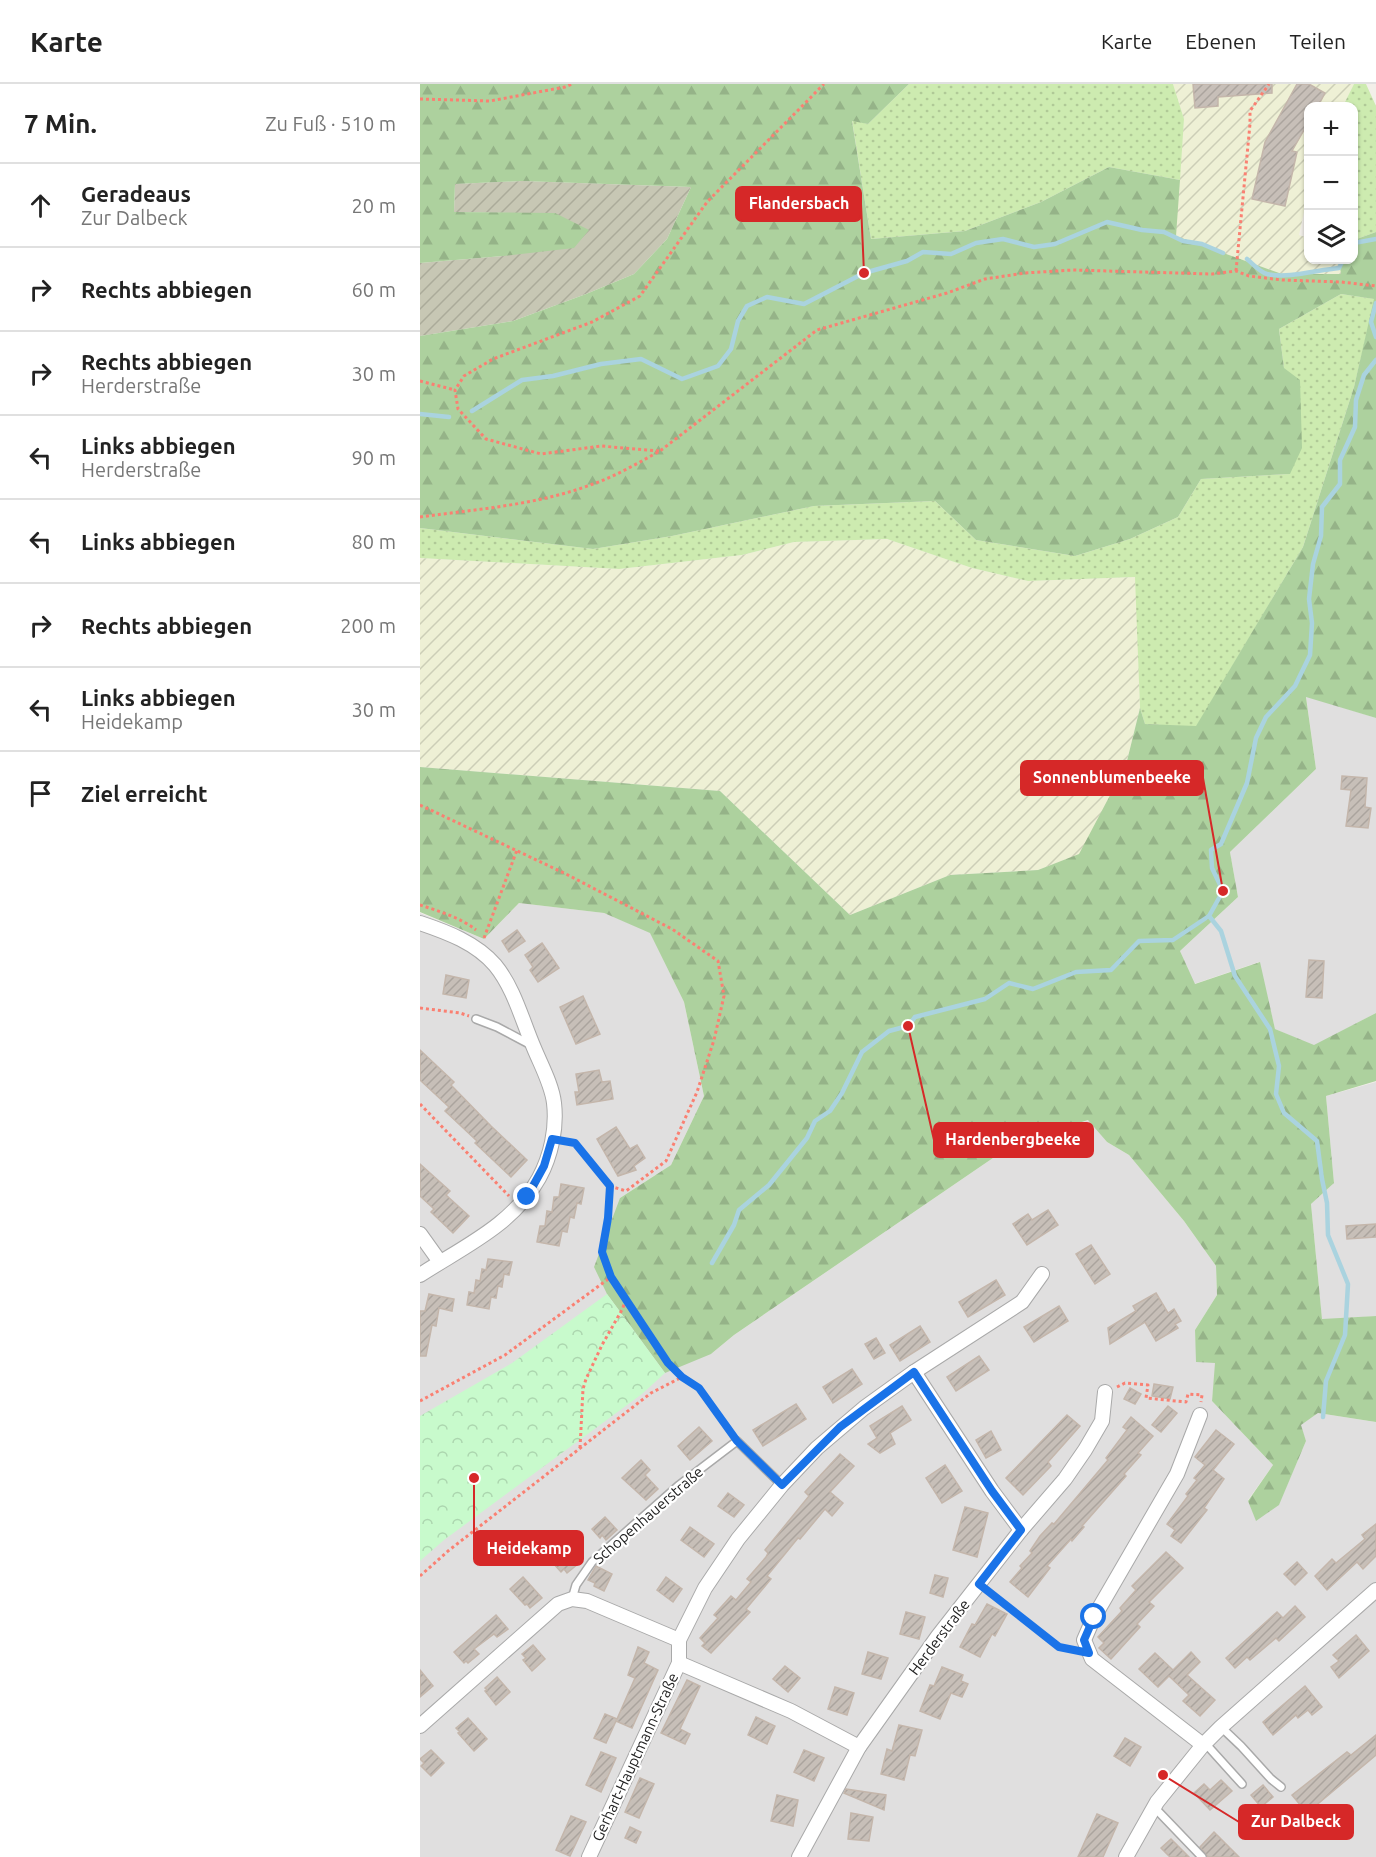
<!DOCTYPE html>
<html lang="de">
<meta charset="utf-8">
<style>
body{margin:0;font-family:Ubuntu,sans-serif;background:#f2f2f2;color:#222}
.controls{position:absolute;right:18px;top:18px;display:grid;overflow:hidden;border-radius:12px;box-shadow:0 2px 4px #0004}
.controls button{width:54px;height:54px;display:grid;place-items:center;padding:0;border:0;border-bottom:2px solid #e0e0e0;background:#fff;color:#222;font:30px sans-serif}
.stop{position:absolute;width:18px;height:18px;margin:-14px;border:4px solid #1a73e8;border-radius:50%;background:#fff}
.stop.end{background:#1a73e8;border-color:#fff;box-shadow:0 2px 6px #0008}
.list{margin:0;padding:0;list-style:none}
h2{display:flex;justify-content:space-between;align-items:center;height:78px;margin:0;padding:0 24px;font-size:26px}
h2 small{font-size:20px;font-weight:400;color:#767676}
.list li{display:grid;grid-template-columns:39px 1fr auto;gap:18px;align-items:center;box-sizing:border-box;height:84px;padding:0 24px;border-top:2px solid #e0e0e0}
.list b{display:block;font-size:22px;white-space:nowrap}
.list p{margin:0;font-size:20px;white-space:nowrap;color:#767676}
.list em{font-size:20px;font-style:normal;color:#767676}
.icon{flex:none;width:33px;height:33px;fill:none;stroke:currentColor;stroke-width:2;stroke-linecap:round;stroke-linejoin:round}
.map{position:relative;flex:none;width:956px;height:1773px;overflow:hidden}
header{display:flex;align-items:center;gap:36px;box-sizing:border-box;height:84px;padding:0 30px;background:#fff;border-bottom:2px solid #e0e0e0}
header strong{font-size:28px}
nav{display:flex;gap:33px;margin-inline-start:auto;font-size:21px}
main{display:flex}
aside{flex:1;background:#fff}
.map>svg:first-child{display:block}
</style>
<header>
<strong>Karte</strong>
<nav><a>Karte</a><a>Ebenen</a><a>Teilen</a></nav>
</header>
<main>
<aside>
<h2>7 Min.<small>Zu Fuß · 510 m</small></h2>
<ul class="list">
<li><svg class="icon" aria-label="ahead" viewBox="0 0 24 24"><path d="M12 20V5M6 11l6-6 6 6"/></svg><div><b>Geradeaus</b><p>Zur Dalbeck</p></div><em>20 m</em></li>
<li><svg class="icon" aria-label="right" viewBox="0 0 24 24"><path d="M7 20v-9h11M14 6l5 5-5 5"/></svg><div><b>Rechts abbiegen</b></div><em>60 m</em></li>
<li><svg class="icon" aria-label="right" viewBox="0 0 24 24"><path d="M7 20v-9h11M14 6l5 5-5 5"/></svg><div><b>Rechts abbiegen</b><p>Herderstraße</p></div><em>30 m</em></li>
<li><svg class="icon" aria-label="left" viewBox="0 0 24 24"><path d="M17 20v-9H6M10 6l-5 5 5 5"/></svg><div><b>Links abbiegen</b><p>Herderstraße</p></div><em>90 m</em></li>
<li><svg class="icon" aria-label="left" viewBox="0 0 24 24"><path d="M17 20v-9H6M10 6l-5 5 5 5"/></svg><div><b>Links abbiegen</b></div><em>80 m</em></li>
<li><svg class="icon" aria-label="right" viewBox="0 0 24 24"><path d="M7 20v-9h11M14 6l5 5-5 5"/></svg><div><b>Rechts abbiegen</b></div><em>200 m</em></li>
<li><svg class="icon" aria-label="left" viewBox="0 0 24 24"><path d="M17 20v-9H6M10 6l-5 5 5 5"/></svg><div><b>Links abbiegen</b><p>Heidekamp</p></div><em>30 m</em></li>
<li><svg class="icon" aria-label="arrive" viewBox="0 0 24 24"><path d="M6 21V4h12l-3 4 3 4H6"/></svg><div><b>Ziel erreicht</b></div></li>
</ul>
</aside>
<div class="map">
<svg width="956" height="1773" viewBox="0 0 956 1773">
<defs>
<pattern id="construction-furrows" width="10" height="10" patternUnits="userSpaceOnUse" patternTransform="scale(1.5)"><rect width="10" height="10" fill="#c7c7b4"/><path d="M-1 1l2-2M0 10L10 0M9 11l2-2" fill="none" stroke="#abab9a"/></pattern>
<pattern id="farmland-furrows" width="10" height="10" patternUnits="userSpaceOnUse" patternTransform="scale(1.5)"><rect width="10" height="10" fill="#eef0d5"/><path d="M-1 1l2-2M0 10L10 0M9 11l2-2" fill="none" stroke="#ccceb7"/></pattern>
<pattern id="grass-dots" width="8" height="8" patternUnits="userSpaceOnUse" patternTransform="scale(1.5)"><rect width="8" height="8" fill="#cdebb0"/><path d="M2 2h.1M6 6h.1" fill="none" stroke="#b0c997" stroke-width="1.8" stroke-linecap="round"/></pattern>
<pattern id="forest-firs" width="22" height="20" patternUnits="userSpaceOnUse" patternTransform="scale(1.5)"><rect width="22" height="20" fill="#add19e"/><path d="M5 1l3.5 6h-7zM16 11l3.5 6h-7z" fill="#95b388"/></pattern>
<pattern id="park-crowns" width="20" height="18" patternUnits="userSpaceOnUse" patternTransform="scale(1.5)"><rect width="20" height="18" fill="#c8facc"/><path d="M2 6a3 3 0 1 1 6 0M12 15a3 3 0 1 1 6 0" fill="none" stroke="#acd6af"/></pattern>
<pattern id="building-hatch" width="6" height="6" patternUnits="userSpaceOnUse" patternTransform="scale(1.5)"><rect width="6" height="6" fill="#c7bfb8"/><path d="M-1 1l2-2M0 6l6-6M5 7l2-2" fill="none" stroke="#aba49e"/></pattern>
</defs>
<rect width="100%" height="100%" fill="#f2efe9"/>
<g fill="#e0dfdf">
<polygon points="886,612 956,634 956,929 894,962 855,945 839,878 774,900 760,867 818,813 810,768 896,685"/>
<polygon points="99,819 184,829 230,848 264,918 284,1012 251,1081 200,1114 291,1270 314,1251 592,1061 669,1036 687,1058 709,1071 764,1137 796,1182 797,1211 775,1246 777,1278 796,1278 792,1317 853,1381 828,1416 836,1436 859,1420 886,1357 880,1341 898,1329 956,1338 956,1773 0,1773 0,829 64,855"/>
<polygon points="956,998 956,1232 902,1236 891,1120 914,1099 906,1012"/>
</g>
<polygon fill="url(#construction-furrows)" points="102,97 271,103 247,155 214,190 166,210 93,237 0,252 0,179 83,172 135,130 34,128 35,100"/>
<g fill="url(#farmland-furrows)">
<polygon points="753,0 934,0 923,22 888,22 888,110 879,151 888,154 888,176 919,176 922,190 862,190 755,152 764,35"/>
<polygon points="467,455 552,484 608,497 716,493 720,624 706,681 660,770 618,786 530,791 430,831 300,707 0,683 0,474 199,485 322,471 374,458"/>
</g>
<g fill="url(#grass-dots)">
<polygon points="489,0 753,0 764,35 760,96 689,83 621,118 545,147 451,155 432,36 448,40"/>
<polygon points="934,0 946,0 956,22 956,148 934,156 934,22 923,22"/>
<polygon points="921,210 955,215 934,303 883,463 776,643 725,640 720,624 715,493 608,497 552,484 467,455 374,458 322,471 199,485 0,474 0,444 173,465 252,452 394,422 515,417 556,456 655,472 710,455 758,433 781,395 870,390 864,284 859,245"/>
</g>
<polygon fill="url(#forest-firs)" points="0,0 489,0 448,40 432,37 451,155 545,147 621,118 689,83 760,96 756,152 862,190 921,190 919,176 934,176 934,156 956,148 956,634 886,613 896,685 810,768 818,813 760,867 775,900 840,878 855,945 894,961 956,929 956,997 906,1012 914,1099 891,1120 902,1235 956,1232 956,1338 898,1329 881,1341 886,1357 859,1421 836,1437 828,1417 853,1381 792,1317 795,1279 776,1278 775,1246 797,1211 796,1182 764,1137 709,1071 687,1058 668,1036 592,1061 314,1251 291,1270 245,1289 187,1210 174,1183 200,1114 251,1081 284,1012 264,918 230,849 184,829 99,819 64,855 0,828 0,683 300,707 430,831 530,791 618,786 659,770 706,681 720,624 725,640 776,642 883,463 934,303 954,215 921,210 859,245 864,284 880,296 882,364 870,390 781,395 758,433 710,455 655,472 556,456 515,417 394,422 252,452 173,465 0,444 0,252 93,237 166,210 214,190 247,155 271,103 102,97 35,100 34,128 135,129 169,146 154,164 83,172 0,179"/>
<polygon fill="url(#park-crowns)" points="187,1210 245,1289 222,1310 24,1456 0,1477 0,1332 92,1279"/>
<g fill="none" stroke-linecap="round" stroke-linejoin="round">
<g stroke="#aad3df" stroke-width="4.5">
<polyline points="934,159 956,155"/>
<path d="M827,175C833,180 840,188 847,190C867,195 897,186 919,184L923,176"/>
<polyline points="956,219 951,238 956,253"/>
<polyline points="52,327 102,296 133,292 181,280 221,275 262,295 298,282 311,265 318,237 327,222 347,213 384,220 444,189 487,177 503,168 531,170 556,159 583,155 614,163 635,160 687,138 722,146 744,148 763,157 782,160 803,169"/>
<polyline points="0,330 29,333"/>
<polyline points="292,1179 314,1141 319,1126 349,1101 387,1054 395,1037 410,1027 422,1009 442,968 469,947 488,942 495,933 565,915 589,899 613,905 656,888 691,886 719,857 753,856 789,832"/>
<polyline points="903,1333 906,1297 925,1251 928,1200 908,1151 907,1119 902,1095 897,1057 864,1029 856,1010 859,982 850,945 815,892 801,847 789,832 803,807 792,784 791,766 801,760 827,699 836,654 846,633 875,602 890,571 892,539 889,515 893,480 901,452 902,423 920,400 920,376 935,343 936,316 944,291 956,276"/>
</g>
</g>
<g fill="url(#building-hatch)" stroke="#c4b6ab" stroke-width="1.5">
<polygon points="773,0 852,0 852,9 798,13 798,22 775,24"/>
<polygon points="877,0 889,0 905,9 898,22 888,22 888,39 872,67 877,68 865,122 832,115 845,58"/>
<polygon points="922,692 947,694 945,723 951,724 948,744 926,742 931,706 921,705"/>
<polygon points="97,846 105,857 89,868 82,857"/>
<polygon points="122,859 139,884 118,898 110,886 113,883 105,871"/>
<polygon points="889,876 904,877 902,914 886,913"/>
<polygon points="26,891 49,896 46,914 23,910"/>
<polygon points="163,912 180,950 156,960 140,923"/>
<polygon points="0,966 34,998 31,1001 71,1042 107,1076 91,1093 55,1059 57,1057 25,1027 29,1023 0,996"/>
<polygon points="179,986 182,998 190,997 193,1015 157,1021 155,1008 159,1008 156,990"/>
<polygon points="196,1043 210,1065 217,1061 225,1074 214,1082 216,1086 198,1092 177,1055"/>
<polygon points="0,1080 30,1107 26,1111 49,1132 33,1149 11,1128 14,1125 0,1112"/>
<polygon points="141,1100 164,1104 161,1120 157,1119 154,1134 150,1133 147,1148 142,1147 139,1162 117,1158 120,1142 125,1142 127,1127 132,1128 134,1113 139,1113"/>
<polygon points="628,1126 638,1141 607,1161 593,1140 608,1130 612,1136"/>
<polygon points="956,1140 956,1153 927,1155 926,1142"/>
<polygon points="671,1161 690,1190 675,1200 656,1170"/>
<polygon points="68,1175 92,1178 89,1191 84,1190 82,1203 78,1202 76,1214 71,1213 69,1225 47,1221 49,1208 54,1209 56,1196 60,1197 62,1185 66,1186"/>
<polygon points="576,1196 585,1211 548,1233 539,1218"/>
<polygon points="736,1209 748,1229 754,1225 761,1237 755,1240 758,1244 736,1257 725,1238 690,1260 688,1244 716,1227 713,1222"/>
<polygon points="9,1210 34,1215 32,1227 19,1224 16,1242 12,1241 6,1272 0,1272 0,1227 5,1227"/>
<polygon points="639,1222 648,1237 614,1258 604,1243"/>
<polygon points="500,1242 510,1258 480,1277 470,1261"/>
<polygon points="456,1254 465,1269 454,1275 445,1260"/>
<polygon points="559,1272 569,1286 536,1307 527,1293"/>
<polygon points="432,1285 442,1300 413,1319 403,1303"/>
<polygon points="734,1300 753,1303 750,1315 732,1312"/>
<polygon points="710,1304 721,1310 715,1320 704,1315"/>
<polygon points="376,1320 386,1335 343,1362 333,1346"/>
<polygon points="482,1322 491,1336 470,1349 475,1360 460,1369 448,1360 457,1354 450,1342"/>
<polygon points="748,1322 757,1329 741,1348 732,1341"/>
<polygon points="647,1331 660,1342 628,1378 631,1382 603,1411 586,1394"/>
<polygon points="711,1333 733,1352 718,1369 721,1371 704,1390 706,1392 662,1442 664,1443 652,1457 651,1455 627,1482 630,1484 608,1513 590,1498 602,1484 600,1482 612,1469 610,1467 620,1452 632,1439 634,1440 688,1376 686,1374 707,1346 703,1343"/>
<polygon points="279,1343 292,1357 270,1376 258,1362"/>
<polygon points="796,1346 814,1360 793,1386 804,1395 784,1424 787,1426 761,1459 751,1452 755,1446 747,1440 768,1412 766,1410 777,1396 774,1394 785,1381 775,1373"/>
<polygon points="571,1347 581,1366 566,1374 556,1356"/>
<polygon points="420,1370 434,1382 410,1408 423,1419 412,1432 405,1425 380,1455 378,1454 347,1492 351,1495 326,1525 330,1528 291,1569 282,1562 285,1559 280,1554 298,1534 294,1531 311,1512 316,1516 331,1498 327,1495 346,1473 348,1469 345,1466 389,1412 385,1408"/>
<polygon points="221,1376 230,1386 225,1391 238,1405 226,1416 202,1394"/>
<polygon points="525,1381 542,1407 522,1419 506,1394"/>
<polygon points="308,1409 324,1421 314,1433 298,1422"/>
<polygon points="545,1423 568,1429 557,1473 533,1466"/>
<polygon points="185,1433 197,1446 186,1456 182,1451 180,1454 172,1445"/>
<polygon points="956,1440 956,1472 943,1485 937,1478 907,1506 895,1492 912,1475 916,1479 945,1455 942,1451"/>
<polygon points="270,1443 294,1460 284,1473 261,1456"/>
<polygon points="138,1457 158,1480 147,1489 144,1485 141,1488 124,1469"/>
<polygon points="746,1468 763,1484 729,1518 734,1522 717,1540 720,1543 691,1575 679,1564 684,1559 678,1553 702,1527 700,1524 716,1506 712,1502"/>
<polygon points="877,1478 887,1489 875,1501 864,1490"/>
<polygon points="176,1482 192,1490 184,1507 174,1502 175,1499 168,1496"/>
<polygon points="515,1491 528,1494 523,1513 510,1509"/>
<polygon points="103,1493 122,1514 110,1524 107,1520 105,1521 90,1505"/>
<polygon points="246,1493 262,1505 253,1518 237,1506"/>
<polygon points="567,1520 587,1530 575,1552 572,1550 560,1573 540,1563 552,1540 555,1541"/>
<polygon points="875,1522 885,1533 859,1557 856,1554 830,1576 827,1573 815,1584 806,1574 857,1528 863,1534"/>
<polygon points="486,1528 505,1533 499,1555 480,1550"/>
<polygon points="76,1531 88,1545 77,1553 74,1550 54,1565 59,1570 48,1579 46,1577 44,1579 34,1568"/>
<polygon points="936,1551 949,1567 919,1594 911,1583 919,1577 913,1571"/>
<polygon points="113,1561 125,1575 112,1587 103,1576 106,1574 102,1570"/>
<polygon points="218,1563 229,1568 224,1579 238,1586 212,1644 196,1637 186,1659 174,1654 185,1630 197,1635 215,1594 208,1591"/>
<polygon points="448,1568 468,1574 461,1595 442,1590"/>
<polygon points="771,1568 780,1578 767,1591 795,1616 780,1632 763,1617 769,1611 749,1592 738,1603 719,1585 735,1569 753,1586"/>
<polygon points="365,1582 380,1594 368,1608 353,1595"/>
<polygon points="522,1583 543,1591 541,1597 548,1600 542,1613 531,1609 520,1635 500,1627 510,1601 514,1602"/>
<polygon points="0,1586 13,1602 0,1613"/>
<polygon points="77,1593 90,1608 76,1621 65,1607 67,1606 65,1604"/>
<polygon points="267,1596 280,1602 260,1645 270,1650 265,1660 241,1649"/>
<polygon points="885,1602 902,1623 892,1631 888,1626 878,1634 876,1631 853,1651 843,1638"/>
<polygon points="415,1603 434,1609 427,1631 408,1625"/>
<polygon points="336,1633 355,1642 347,1660 328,1651"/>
<polygon points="48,1634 67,1655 54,1667 38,1649 40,1648 36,1644"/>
<polygon points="479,1641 502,1646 495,1672 490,1671 484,1696 461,1690 467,1665 472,1667"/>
<polygon points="956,1651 956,1671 887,1729 872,1711 927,1668 931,1671"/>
<polygon points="705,1654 721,1663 710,1682 694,1672"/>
<polygon points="11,1666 24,1679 11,1692 1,1682 4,1679 0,1675"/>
<polygon points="384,1666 404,1674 394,1697 374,1688"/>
<polygon points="181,1668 196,1674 181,1708 166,1701"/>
<polygon points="220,1694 234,1700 219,1734 205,1728"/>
<polygon points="801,1696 812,1707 790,1726 774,1709 784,1700 790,1706"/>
<polygon points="843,1701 853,1713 841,1723 831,1711"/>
<polygon points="426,1705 466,1711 464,1726 424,1709"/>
<polygon points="357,1711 378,1716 373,1742 351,1737"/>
<polygon points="431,1729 453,1733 449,1757 428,1755"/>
<polygon points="677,1730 698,1739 683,1773 658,1773"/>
<polygon points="151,1732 166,1738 150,1772 136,1766"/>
<polygon points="210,1743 221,1748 216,1759 205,1754"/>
<polygon points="794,1748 819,1773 788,1773 780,1763"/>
<polygon points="751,1755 769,1773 750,1773 741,1764"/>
</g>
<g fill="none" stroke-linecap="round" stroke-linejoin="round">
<g stroke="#a9a9a9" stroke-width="10">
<g id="lane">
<polyline points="56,935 77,943 111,961"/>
<polyline points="152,1515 156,1501 172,1478 258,1402 317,1357 362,1401"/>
<polyline points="801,1643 821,1662 851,1695 861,1703"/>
<polyline points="785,1659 822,1700"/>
<polyline points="734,1723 782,1773"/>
</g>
</g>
<g stroke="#a9a9a9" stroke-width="16">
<g id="street">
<path d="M0,839C27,848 56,859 75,881C94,904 102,936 114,964C121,981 132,1001 134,1019C137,1044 131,1072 119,1094C93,1141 43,1163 0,1191"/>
<polyline points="0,1150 20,1178"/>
<polyline points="494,1288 572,1407 601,1446"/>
<polyline points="780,1331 757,1390 674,1533 664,1556 672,1575 783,1661"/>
<polyline points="259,1579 371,1627 439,1663"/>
<polyline points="0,1642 138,1520 152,1515 167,1517 259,1556"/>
<polyline points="169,1773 259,1579 259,1556 285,1504 318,1455 362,1401 397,1364 444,1324 494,1288 602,1218 622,1190"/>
<polyline points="379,1773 439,1663 518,1552 601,1446 645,1395 665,1366 682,1337 685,1308"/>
<polyline points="706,1773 737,1718 783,1661 801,1643 956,1506"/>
</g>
</g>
<g stroke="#fa8072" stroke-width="3" stroke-dasharray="3 3" stroke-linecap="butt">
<polyline points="0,15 70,17 145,3 152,0"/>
<polyline points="816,187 830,40 830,27 849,0"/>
<polyline points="0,297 35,306"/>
<polyline points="239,367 181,362 121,370 66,355 38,325 35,306 44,292 73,275 172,238 220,212 287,118 404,0"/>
<path d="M0,433C58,425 118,421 173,400C196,392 218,379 240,367L397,246L527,209L565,195L605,189L653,186L792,190L816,187L829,192L862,196L921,198L956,202"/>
<polyline points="0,721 144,789 252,845 298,877 304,912 294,956 277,1008 246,1077 206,1107 190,1102"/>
<path d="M0,821C19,827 41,834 56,846"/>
<polyline points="64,854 97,766"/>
<polyline points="0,924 40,929 49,932"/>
<polyline points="0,1020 89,1112"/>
<polyline points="146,1058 155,1060 190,1102 188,1134 182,1169 191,1193 248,1279 262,1293 279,1304 312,1350"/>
<polyline points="697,1303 705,1299 728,1301 726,1314 766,1318 768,1310 782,1311 781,1318"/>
<polyline points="0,1317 85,1271 191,1193"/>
<polyline points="160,1364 163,1305 166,1295 182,1261 203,1224 205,1216"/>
<polyline points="0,1492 28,1467 231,1309 262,1293"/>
<polyline points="570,1508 639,1563 655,1566"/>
</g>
<use href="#lane" stroke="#fff" stroke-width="7"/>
<use href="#street" stroke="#fff" stroke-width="14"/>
</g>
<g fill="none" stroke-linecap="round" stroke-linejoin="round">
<polyline stroke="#1a73e8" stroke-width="8" points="107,1113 124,1082 132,1055 155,1059 190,1102 188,1134 182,1168 191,1193 248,1279 262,1293 279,1304 317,1357 362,1401 420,1343 494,1288 572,1407 601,1446 559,1500 639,1563 669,1569 664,1556 674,1533"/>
</g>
<g text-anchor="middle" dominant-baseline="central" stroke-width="4.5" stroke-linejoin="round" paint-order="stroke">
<g font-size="15" fill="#222" stroke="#fff">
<text transform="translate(228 1431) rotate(-41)">Schopenhauerstraße</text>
<text transform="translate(519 1553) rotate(-53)">Herderstraße</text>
<text transform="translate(215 1673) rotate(-65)">Gerhart-Hauptmann-Straße</text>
</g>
</g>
<path fill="none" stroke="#d62828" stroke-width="2" d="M444 189L441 120M803 807L783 694M488 942L514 1056M54 1394L54 1464M743 1691L819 1738"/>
<g fill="#d62828" stroke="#fff" stroke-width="2">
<circle cx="444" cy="189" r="6"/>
<circle cx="803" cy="807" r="6"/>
<circle cx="488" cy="942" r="6"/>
<circle cx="54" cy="1394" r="6"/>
<circle cx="743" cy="1691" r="6"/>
</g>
<g fill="#d62828" stroke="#d62828" stroke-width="2">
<rect x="316" y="103" width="125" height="34" rx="6"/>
<rect x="601" y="677" width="182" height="34" rx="6"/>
<rect x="514" y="1039" width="159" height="34" rx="6"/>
<rect x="54" y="1447" width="109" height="34" rx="6"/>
<rect x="819" y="1721" width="114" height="34" rx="6"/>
</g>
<g font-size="16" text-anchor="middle" font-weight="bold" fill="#fff">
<text x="379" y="125">Flandersbach</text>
<text x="692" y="699">Sonnenblumenbeeke</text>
<text x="593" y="1061">Hardenbergbeeke</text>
<text x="109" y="1470">Heidekamp</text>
<text x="876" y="1743">Zur Dalbeck</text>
</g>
</svg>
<div class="controls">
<button>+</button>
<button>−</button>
<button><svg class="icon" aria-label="layers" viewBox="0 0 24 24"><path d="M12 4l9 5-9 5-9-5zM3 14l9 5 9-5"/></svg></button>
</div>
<div class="stop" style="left:674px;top:1533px"></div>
<div class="stop end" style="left:107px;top:1113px"></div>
</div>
</main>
